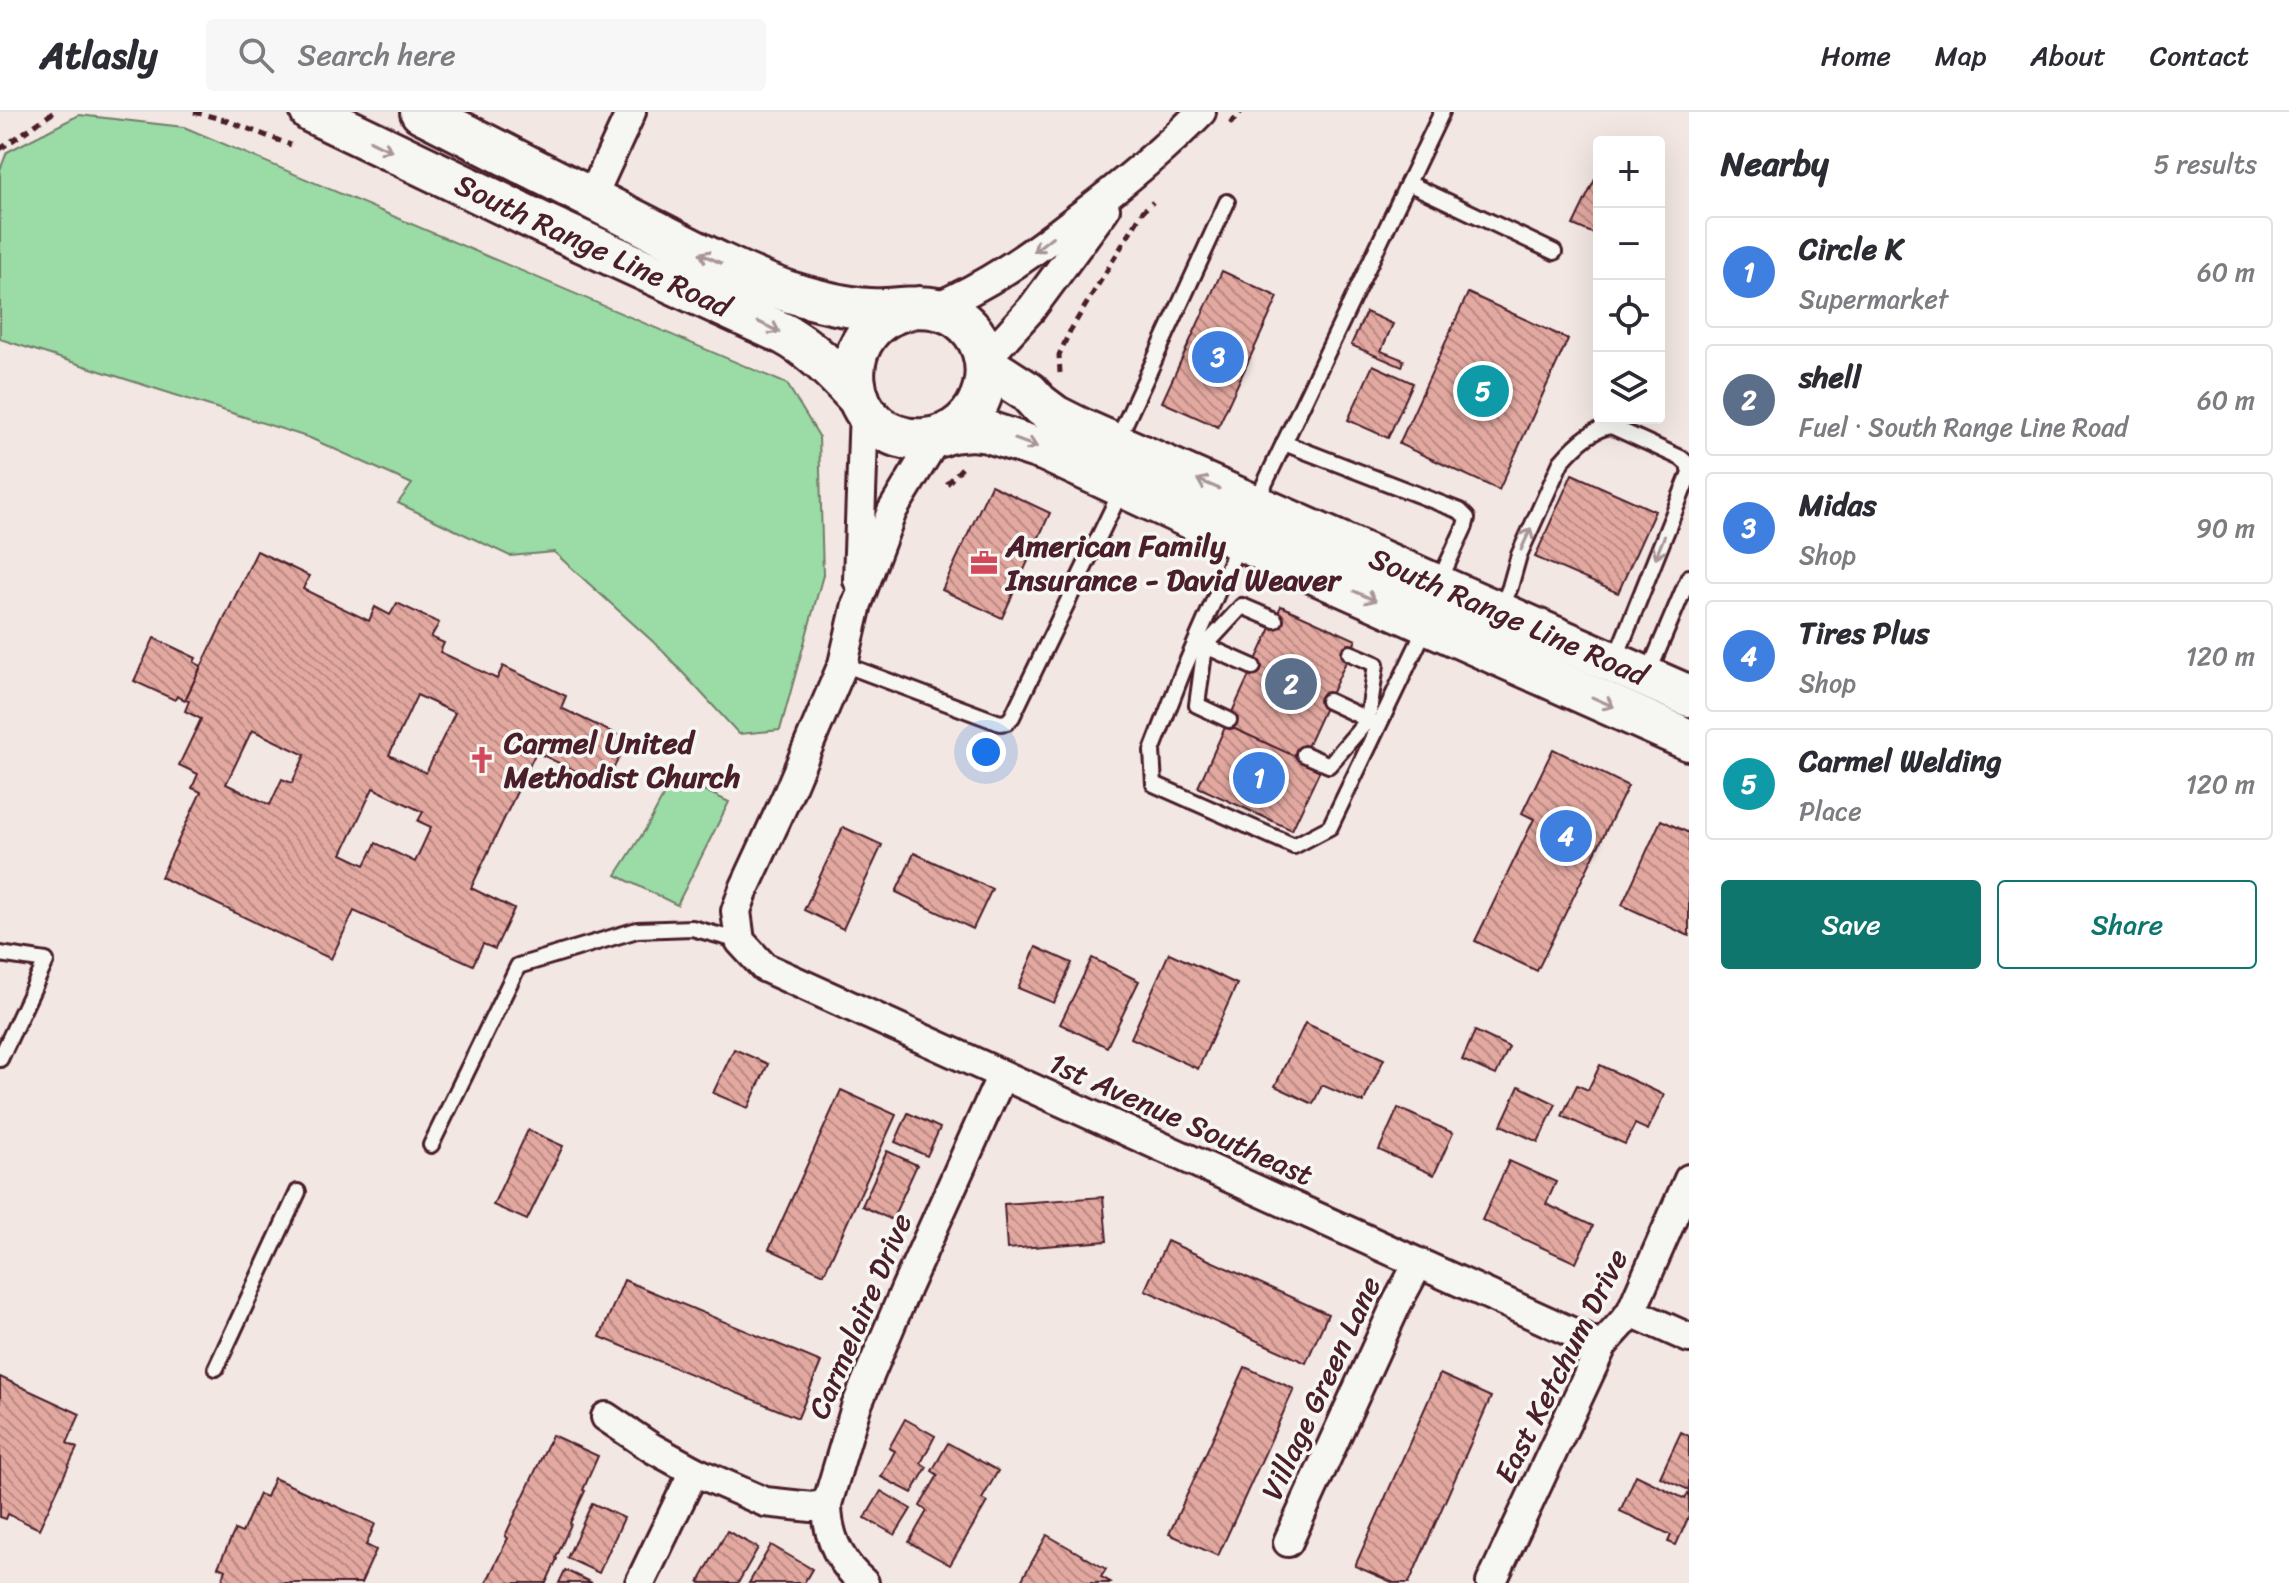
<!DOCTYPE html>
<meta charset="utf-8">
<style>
body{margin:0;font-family:Sriracha,sans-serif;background:#f7f7f7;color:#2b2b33}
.controls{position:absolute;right:24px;top:24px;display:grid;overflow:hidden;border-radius:8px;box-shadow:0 8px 32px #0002}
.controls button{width:72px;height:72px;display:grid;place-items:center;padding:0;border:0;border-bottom:2px solid #e1e1e2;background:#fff;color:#2b2b33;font:40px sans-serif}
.you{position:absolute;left:986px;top:640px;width:28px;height:28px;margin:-20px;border:6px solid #fff;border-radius:50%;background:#1a73e8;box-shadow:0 0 0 12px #1a73e833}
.badge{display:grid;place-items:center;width:52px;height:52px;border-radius:50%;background:#0f766e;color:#fff;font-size:26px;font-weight:700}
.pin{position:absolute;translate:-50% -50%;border:4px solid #fff;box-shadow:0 2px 8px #0006}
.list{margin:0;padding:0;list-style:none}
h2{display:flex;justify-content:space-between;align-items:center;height:104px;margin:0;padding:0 32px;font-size:34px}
h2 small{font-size:26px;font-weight:400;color:#7c7c81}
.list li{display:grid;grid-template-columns:52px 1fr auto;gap:24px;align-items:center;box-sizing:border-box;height:112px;margin:0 16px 16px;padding:0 16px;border:2px solid #e1e1e2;border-radius:8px}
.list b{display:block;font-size:30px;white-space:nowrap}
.list p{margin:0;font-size:26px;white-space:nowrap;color:#7c7c81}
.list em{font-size:26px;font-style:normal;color:#7c7c81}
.actions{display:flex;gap:16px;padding:24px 32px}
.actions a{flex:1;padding:18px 0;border:2px solid #0f766e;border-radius:8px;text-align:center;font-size:28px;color:#0f766e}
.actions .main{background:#0f766e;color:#fff}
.icon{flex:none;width:44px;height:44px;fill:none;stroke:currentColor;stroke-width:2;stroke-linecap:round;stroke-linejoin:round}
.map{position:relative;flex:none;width:1689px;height:1471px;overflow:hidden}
header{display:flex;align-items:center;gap:48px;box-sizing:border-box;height:112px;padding:0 40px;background:#fff;border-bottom:2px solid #e1e1e2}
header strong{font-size:38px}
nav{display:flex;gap:44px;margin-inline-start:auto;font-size:28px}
.search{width:560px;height:72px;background:#f7f7f7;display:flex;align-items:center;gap:20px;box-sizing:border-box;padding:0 28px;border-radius:8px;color:#7c7c81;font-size:30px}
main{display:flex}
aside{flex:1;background:#fff}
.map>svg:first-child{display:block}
</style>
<header>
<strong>Atlasly</strong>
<div class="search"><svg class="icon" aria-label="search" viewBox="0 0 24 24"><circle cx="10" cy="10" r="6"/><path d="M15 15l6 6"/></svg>Search here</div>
<nav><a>Home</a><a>Map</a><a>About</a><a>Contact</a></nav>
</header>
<main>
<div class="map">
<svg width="1689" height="1471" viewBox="0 0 1689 1471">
<defs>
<pattern id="building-back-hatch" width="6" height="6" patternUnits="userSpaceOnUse" patternTransform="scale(2)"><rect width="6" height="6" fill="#e3a9a1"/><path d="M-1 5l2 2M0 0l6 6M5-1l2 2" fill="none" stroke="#ba8983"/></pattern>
</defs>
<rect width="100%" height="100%" fill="#f2e7e2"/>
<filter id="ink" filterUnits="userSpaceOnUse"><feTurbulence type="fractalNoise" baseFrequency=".0125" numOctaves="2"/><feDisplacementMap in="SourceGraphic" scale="16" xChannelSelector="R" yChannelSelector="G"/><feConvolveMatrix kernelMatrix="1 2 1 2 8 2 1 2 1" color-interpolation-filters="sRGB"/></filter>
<g filter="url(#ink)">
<g fill="#9adba6" stroke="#727d68" stroke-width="2">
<polygon points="79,3 184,15 787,272 819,324 823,463 780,618 739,622 660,536 554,440 510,444 398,391 412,372 310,326 0,227 0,58 7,40"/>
<polygon points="674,664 729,690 677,793 616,763 647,715"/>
</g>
<g fill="url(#building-back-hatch)" stroke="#4a1f2b" stroke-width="2" fill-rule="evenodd">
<polygon points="1599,59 1599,124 1573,113"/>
<polygon points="1222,159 1278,185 1218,315 1162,290"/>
<polygon points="1468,181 1568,227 1499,378 1399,332"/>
<polygon points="1366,200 1393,212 1381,239 1404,248 1402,255 1351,233"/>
<polygon points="1373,253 1413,271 1388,326 1348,308"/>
<polygon points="1572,362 1655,399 1618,481 1535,445"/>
<polygon points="991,373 1050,401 1002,506 942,478"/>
<path d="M257,439L309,464L303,477L369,509L375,495L390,503L397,491L439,511L431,525L444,531L440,540L497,567L503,554L566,584L561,596L628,628L605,673L536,640L471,776L514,797L495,837L483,832L473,853L354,799L331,847L161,765L201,680L192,676L198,662L179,653L201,607L185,599L189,589L185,588ZM417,583L455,601L426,661L389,643ZM252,618L305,643L292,671L282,667L270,693L226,672ZM373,676L423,700L418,709L431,715L415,750L376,731L365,753L342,742Z"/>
<polygon points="1281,494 1356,528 1301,648 1226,613"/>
<polygon points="154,526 196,546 194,550 201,554 185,588 177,584 175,588 134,569"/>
<polygon points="1226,613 1321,656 1292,718 1198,675"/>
<polygon points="1553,637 1628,674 1537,859 1475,829 1534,707 1522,701"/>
<polygon points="1661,708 1689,721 1689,824 1622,793"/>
<polygon points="843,715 882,733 843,817 804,798"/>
<polygon points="914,741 992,777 973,817 896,780"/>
<polygon points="1036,835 1072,851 1054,891 1018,876"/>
<polygon points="1169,841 1237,872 1198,957 1131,926"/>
<polygon points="1092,846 1139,869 1107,935 1060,912"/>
<polygon points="1305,911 1384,947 1363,991 1322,973 1313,992 1275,974"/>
<polygon points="1475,919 1509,935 1496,963 1462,948"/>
<polygon points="734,937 768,952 748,996 713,981"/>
<polygon points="1600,953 1664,983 1648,1018 1635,1012 1625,1032 1562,1004 1577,973 1588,978"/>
<polygon points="1519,974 1556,992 1538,1030 1501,1013"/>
<polygon points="841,978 896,1003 824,1162 769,1137"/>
<polygon points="1398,996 1453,1021 1434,1063 1379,1038"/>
<polygon points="908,1001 940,1016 927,1044 895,1030"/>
<polygon points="528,1018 563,1034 527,1108 493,1093"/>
<polygon points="887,1039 917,1053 892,1108 862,1094"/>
<polygon points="1509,1049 1556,1070 1546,1092 1593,1114 1576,1151 1482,1108"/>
<polygon points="1103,1085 1107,1129 1007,1137 1004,1092"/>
<polygon points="1167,1129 1328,1202 1306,1251 1145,1178"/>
<polygon points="624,1168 821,1250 798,1306 600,1225"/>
<polygon points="1245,1255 1294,1277 1218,1444 1169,1422"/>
<polygon points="1440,1262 1491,1285 1409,1471 1394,1471 1355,1454"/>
<polygon points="0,1265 80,1302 67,1331 77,1336 39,1417 8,1402 6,1407 0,1405"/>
<polygon points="905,1307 935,1324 921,1351 927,1355 912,1381 881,1365 895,1339 889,1336"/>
<polygon points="1681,1320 1689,1324 1689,1378 1660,1365"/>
<polygon points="552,1323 598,1344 583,1378 585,1379 570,1411 571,1412 556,1446 557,1447 546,1471 486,1471 508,1426 505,1424"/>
<polygon points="948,1331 998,1359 982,1387 987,1390 950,1453 909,1430 927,1399 920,1394 938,1363 932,1359"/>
<polygon points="1636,1363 1685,1387 1689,1379 1689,1404 1676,1433 1668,1430 1671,1423 1620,1399"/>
<polygon points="274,1366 375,1412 366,1433 376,1438 361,1471 221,1471 226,1458 218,1455 235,1418 242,1421 259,1382 266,1385"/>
<polygon points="881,1379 911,1397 895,1423 865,1406"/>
<polygon points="592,1391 624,1406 599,1461 567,1446"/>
<polygon points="727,1419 758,1436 738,1471 700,1471 699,1470"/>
<polygon points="1047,1423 1106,1457 1101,1465 1112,1471 1020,1471"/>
<polygon points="771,1433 812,1457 804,1471 749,1471"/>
<polygon points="565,1458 592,1471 559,1471"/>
</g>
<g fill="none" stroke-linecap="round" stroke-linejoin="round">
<g stroke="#4a1f2b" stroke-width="20">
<g id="service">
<polyline points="1408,71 1442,0"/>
<polyline points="1117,329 1227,90"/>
<polyline points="1284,331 1460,399 1467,406 1465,414 1439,470"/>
<polyline points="1255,392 1408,71 1554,140"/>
<polyline points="1240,429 1183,559 1152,639 1154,672 1294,734 1330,715 1427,513"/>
<path d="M1500,500L1510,475L1519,443L1561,350C1573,336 1592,316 1611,314L1681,346L1688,352L1689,357"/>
<polyline points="1199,531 1253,555"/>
<polyline points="1615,548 1689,363"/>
<polyline points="843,552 1000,611 1007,610 1012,605 1121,379"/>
<polyline points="1647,564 1689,465"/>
<polyline points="1328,589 1375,611"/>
<polyline points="1229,608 1197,593 1205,534 1242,494 1275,508"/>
<polyline points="1304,642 1329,653 1368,608 1376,552 1350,541"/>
<polyline points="0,842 46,849 0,947"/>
<polyline points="431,1033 518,854 637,818 692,816 740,829"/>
<polyline points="216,1256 298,1080"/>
</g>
</g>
<g stroke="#4a1f2b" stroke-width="34">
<g id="minor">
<polyline points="591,87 631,0"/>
<path d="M934,196C988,173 1029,144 1075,108C1119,75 1162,40 1201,0"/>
<polyline points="985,248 1032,196 1105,97"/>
<polyline points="937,325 892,399 857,492 843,552 788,682 744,777 736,799 740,829 764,855 1602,1234"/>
<polyline points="858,468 864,297"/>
<polyline points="1631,1200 1689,1226"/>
<polyline points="606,1305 652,1336 694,1359 765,1390 812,1395 827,1392"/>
<polyline points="1288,1430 1397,1191 1418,1152"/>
<polyline points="640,1471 694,1359"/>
<path d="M864,1471C840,1451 827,1424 827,1392L856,1295L906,1176L1002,963"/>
<path d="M1491,1471L1602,1234C1611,1222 1622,1213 1631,1200L1689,1067"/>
</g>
</g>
<g stroke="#4a1f2b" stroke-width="46">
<g id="secondary">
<path id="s1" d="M311,0L544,112L784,222C814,238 836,263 859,287"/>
<path d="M421,0C497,38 572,77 648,115C693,138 738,162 786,179C812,187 841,195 869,197C899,199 931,187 958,206C1008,241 986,322 925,327C841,334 823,207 919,195"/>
<path id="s2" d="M986,253L1028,280L1039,292L1055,304L1079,316L1689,584"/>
<polyline points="950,320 971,318 988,320 1046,339 1177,400 1689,628"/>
</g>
</g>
<g stroke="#4a1f2b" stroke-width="5" stroke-dasharray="8 6" stroke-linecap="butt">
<polyline points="194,0 225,8 291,33"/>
<polyline points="1230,12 1241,0"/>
<polyline points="0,37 54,0"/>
<polyline points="1060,261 1059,243 1070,219 1143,99 1153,90"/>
<polyline points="947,372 962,356"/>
</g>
<use href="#service" stroke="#f6f6f2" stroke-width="14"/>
<use href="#minor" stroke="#f6f6f2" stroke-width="28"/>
<use href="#secondary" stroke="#f6f6f2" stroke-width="40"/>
</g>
<defs><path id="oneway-shaft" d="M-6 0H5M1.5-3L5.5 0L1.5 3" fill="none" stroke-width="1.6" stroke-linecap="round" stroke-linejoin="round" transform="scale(2)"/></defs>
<g stroke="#a99598">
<use href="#oneway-shaft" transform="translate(381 34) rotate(26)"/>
<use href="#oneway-shaft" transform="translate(1043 132) rotate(142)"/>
<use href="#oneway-shaft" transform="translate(710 146) rotate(-155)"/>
<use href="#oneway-shaft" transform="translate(769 215) rotate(26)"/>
<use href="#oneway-shaft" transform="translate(1026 331) rotate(20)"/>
<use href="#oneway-shaft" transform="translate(1208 372) rotate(-157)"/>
<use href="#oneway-shaft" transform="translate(1526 427) rotate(-66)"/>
<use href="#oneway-shaft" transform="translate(1660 435) rotate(112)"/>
<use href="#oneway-shaft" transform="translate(1365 484) rotate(24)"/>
<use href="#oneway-shaft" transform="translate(1603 590) rotate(24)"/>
</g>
</g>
<defs>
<g id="office-bare" transform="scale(2.16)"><path d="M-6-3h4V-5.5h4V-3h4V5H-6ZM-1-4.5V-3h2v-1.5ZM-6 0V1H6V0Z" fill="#d1495b" stroke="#f6f6f2" stroke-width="2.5" paint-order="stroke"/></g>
<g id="church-bare" transform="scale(2.16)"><path d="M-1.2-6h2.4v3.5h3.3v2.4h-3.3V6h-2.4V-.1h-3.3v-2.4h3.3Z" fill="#d1495b" stroke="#f6f6f2" stroke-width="2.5" paint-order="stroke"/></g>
</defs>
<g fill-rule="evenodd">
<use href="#office-bare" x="984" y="451"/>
<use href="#church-bare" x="482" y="648"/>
</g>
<g text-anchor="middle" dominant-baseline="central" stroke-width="7" stroke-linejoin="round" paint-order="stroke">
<g font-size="30" fill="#4a1f2b" stroke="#f6f6f2">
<text stroke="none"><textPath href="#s1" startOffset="312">South Range Line Road</textPath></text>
<text stroke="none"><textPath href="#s2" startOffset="582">South Range Line Road</textPath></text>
<text transform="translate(1181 1007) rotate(24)">1st Avenue Southeast</text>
<text transform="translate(860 1204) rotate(-67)">Carmelaire Drive</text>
<text transform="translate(1561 1254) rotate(-63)">East Ketchum Drive</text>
<text transform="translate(1321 1276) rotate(-65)">Village Green Lane</text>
</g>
<g font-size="30" font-weight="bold" fill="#4a1f2b" stroke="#f6f6f2" text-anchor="start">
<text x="1006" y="434">American Family<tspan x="1006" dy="34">Insurance - David Weaver</tspan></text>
<text x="504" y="631">Carmel United<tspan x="504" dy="34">Methodist Church</tspan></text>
</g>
</g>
</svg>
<div class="controls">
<button>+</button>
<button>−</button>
<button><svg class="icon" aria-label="locate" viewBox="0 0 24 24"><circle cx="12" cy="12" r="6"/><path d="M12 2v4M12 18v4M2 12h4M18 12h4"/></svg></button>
<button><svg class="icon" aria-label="layers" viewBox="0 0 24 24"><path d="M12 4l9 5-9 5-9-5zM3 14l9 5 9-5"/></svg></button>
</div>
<div class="you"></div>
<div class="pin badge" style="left:1259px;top:666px;background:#3f7fe0">1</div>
<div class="pin badge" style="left:1291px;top:572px;background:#5c6f8a">2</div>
<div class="pin badge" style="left:1218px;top:245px;background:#3f7fe0">3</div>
<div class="pin badge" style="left:1566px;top:724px;background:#3f7fe0">4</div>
<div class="pin badge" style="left:1483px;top:279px;background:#0f9aa8">5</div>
</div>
<aside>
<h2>Nearby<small>5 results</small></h2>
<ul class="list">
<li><span class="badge" style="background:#3f7fe0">1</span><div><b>Circle K</b><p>Supermarket</p></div><em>60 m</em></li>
<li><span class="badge" style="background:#5c6f8a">2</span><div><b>shell</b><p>Fuel · South Range Line Road</p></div><em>60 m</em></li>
<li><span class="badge" style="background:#3f7fe0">3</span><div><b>Midas</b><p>Shop</p></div><em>90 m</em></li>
<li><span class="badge" style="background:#3f7fe0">4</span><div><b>Tires Plus</b><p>Shop</p></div><em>120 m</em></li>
<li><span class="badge" style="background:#0f9aa8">5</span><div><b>Carmel Welding</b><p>Place</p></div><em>120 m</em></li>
</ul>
<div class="actions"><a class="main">Save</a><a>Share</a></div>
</aside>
</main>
